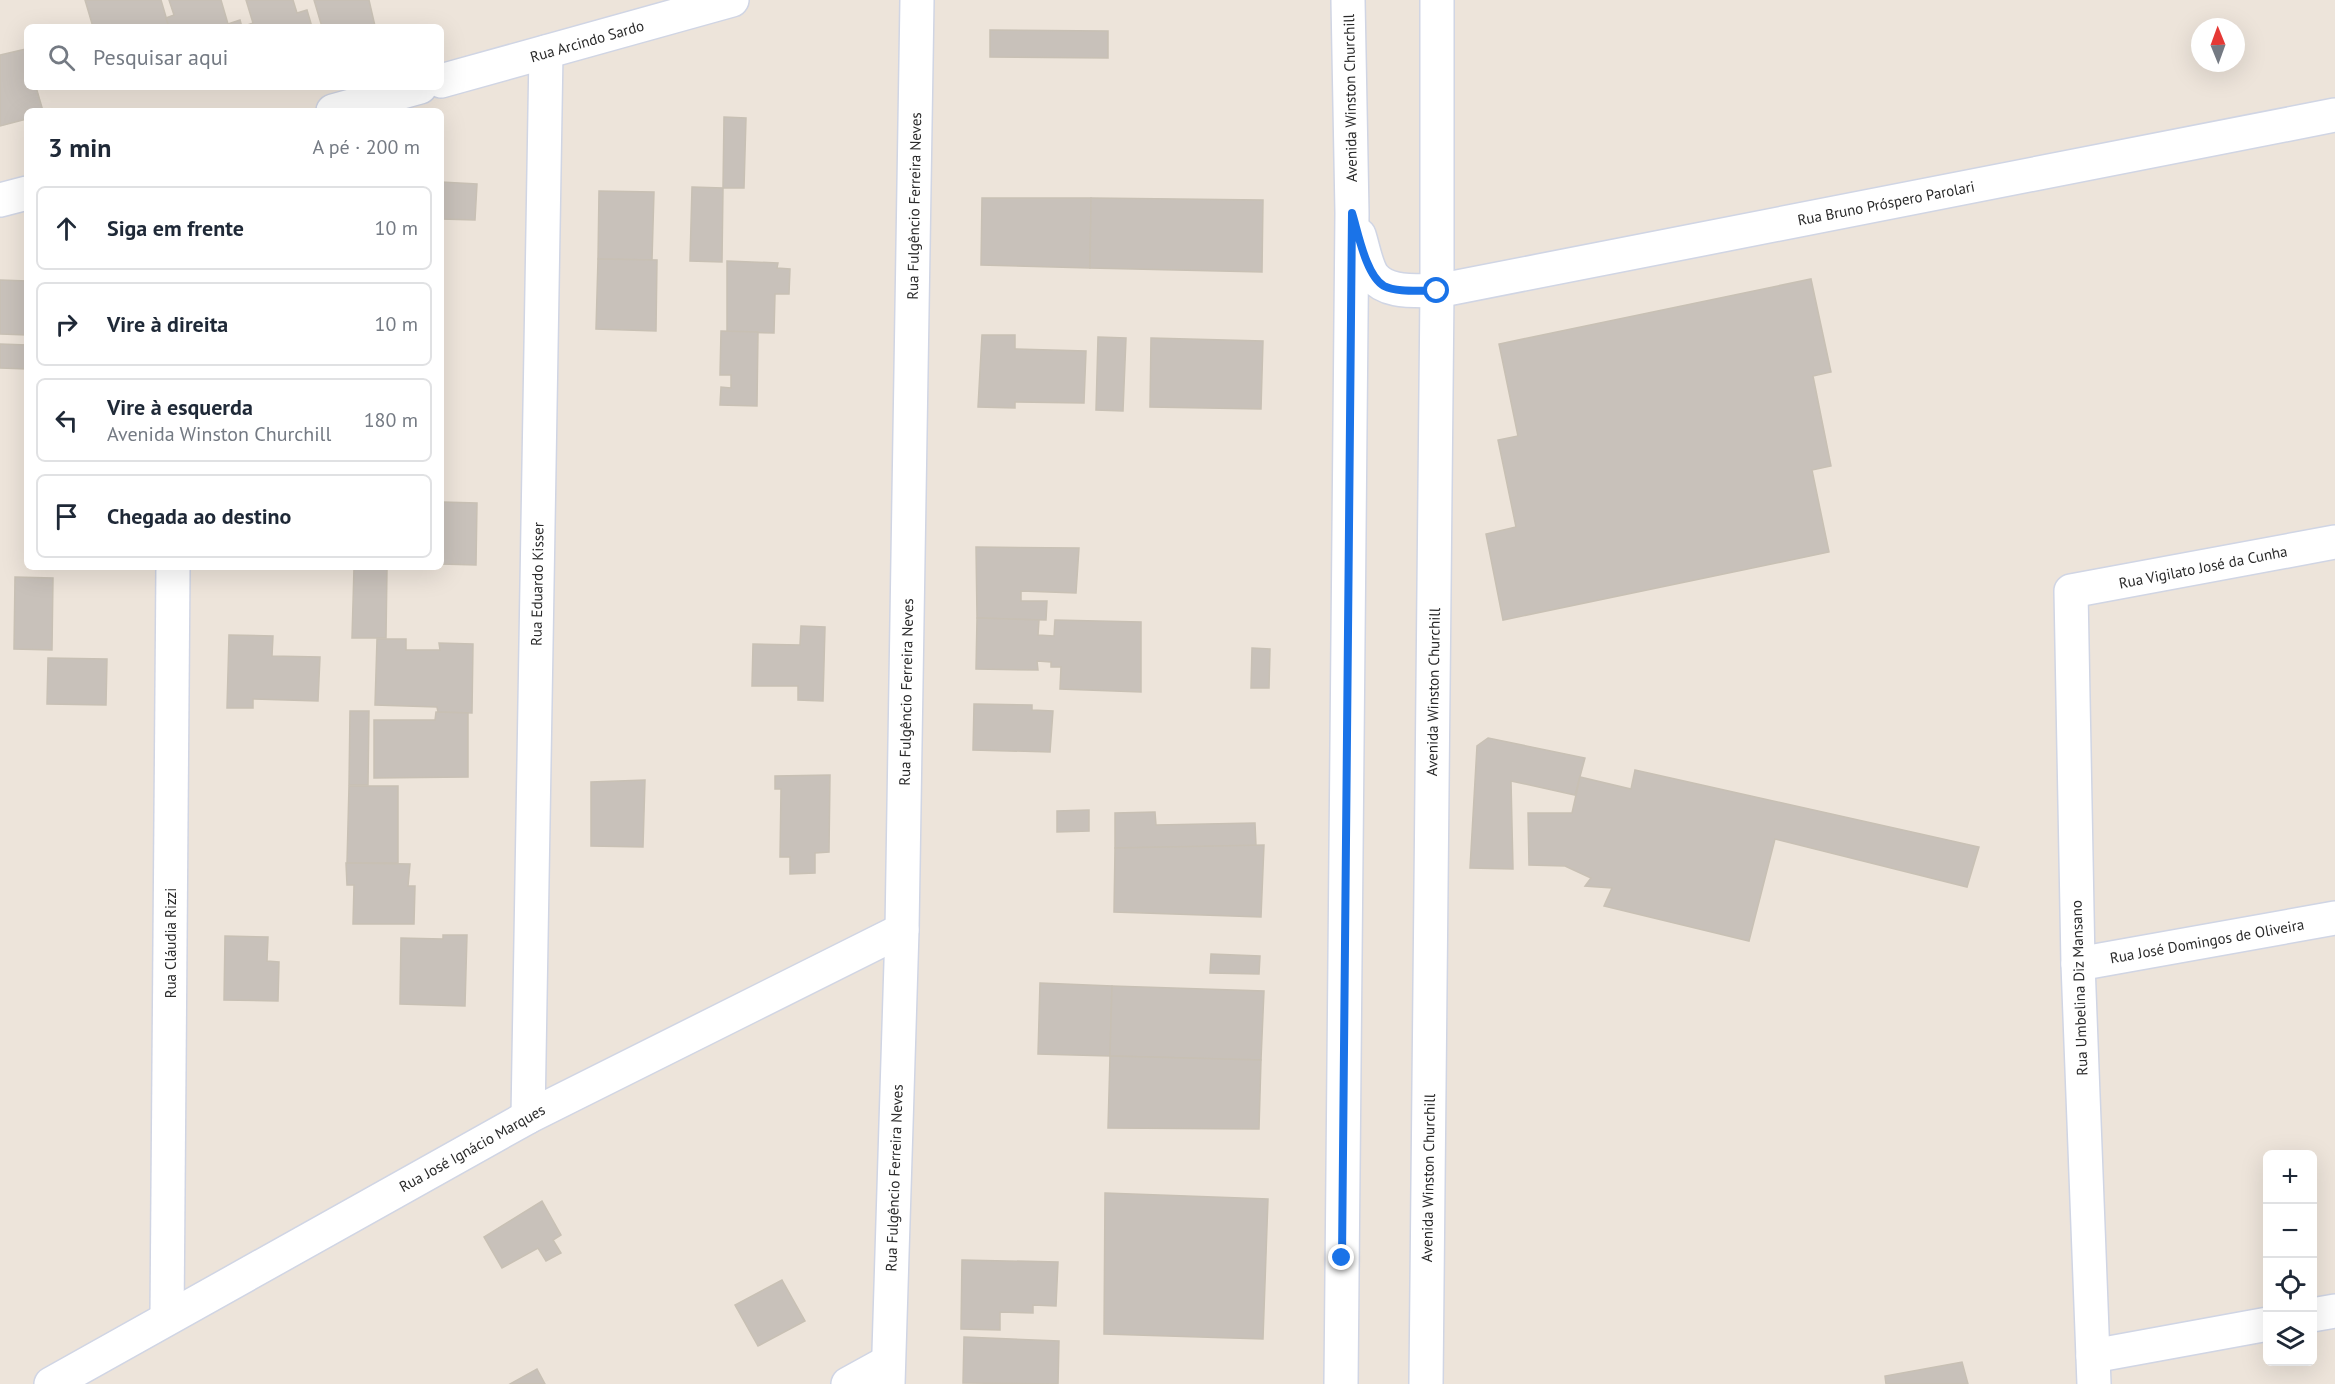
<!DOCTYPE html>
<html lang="pt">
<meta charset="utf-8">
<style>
body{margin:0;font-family:"PT Sans",sans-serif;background:#f2f2f3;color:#1f2937}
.controls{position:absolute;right:18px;bottom:18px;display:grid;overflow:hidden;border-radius:9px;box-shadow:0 6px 24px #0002}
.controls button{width:54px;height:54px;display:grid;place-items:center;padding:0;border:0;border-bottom:2px solid #e0e1e3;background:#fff;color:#1f2937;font:30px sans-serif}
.compass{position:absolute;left:2191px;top:18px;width:54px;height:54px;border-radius:50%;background:#fff;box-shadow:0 6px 24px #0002;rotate:359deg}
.stop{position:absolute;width:18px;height:18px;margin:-14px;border:4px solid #1a73e8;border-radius:50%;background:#fff}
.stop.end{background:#1a73e8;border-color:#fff;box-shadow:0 2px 6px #0008}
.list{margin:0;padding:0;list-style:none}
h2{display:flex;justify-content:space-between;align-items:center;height:78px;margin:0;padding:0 24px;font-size:26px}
h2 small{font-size:20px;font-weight:400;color:#747a83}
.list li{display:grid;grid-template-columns:39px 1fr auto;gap:18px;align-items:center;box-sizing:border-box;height:84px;margin:0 12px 12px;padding:0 12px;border:2px solid #e0e1e3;border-radius:9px}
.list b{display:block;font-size:22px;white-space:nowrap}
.list p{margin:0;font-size:20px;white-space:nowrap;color:#747a83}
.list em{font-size:20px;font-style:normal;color:#747a83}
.icon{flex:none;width:33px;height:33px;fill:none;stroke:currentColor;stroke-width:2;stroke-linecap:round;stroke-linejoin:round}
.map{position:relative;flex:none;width:2335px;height:1384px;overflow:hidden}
.search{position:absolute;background:#fff;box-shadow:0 6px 24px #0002;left:24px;top:24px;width:420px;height:66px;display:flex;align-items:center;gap:15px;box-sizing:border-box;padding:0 21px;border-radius:9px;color:#747a83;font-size:22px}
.panel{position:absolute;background:#fff;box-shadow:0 6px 24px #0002;left:24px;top:108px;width:420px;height:462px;border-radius:9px}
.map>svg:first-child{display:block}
</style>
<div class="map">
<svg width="2335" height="1384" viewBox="0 0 2335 1384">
<rect width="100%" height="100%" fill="#ede4da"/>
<g fill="#c8c1ba" stroke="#c8c0b4" stroke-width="1.5">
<polygon points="85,0 161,0 169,27 93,27"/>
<polygon points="169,0 221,0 228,24 240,20 242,27 169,27 166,18 174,15"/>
<polygon points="246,0 293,0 297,13 307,10 312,27 242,27 253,23"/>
<polygon points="314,0 369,0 375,26 322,27"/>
<polygon points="990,30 1108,31 1108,58 990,57"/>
<polygon points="26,49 27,87 36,87 43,111 27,111 27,119 0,126 0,55"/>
<polygon points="724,117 746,118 744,188 723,188"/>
<polygon points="441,182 477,184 475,220 441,219"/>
<polygon points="692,187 723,188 722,262 690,261"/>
<polygon points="599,191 654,192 652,260 598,259"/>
<polygon points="982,198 1091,198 1090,268 981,265"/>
<polygon points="1091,198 1263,200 1262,272 1090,268"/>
<polygon points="598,259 657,260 656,331 596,329"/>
<polygon points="727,261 778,263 777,268 790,269 789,294 775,294 774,333 727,332"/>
<polygon points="1811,279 1831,372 1813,376 1831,466 1812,470 1829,552 1503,620 1486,534 1516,527 1498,440 1518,436 1499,344"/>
<polygon points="0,280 27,281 27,335 0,334"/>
<polygon points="721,331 758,332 757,406 720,405 721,387 731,388 731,375 720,375"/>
<polygon points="982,335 1015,335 1015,349 1086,351 1084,403 1015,402 1015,408 978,407"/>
<polygon points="1098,337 1126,338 1123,411 1096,410"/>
<polygon points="1151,338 1263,341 1261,409 1150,407"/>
<polygon points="0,344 27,345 27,369 0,368"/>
<polygon points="442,502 477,503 476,565 441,564"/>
<polygon points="976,547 1079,548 1076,593 1021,591 1021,601 1047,601 1046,620 977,618"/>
<polygon points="354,568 387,569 386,638 352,638"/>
<polygon points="15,577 53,578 52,650 14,649"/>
<polygon points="977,618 1039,620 1038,635 1054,636 1055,620 1141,622 1141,692 1060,689 1061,667 1051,667 1051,662 1037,661 1038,670 976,669"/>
<polygon points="801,626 825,627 823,701 798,700 798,686 752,686 753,644 800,645"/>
<polygon points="229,635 273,636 272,656 320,657 318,701 253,699 253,708 227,708"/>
<polygon points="377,639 406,639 406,650 440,650 439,643 473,644 472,713 438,712 437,707 375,705"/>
<polygon points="1252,648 1270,649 1269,688 1251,688"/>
<polygon points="48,658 107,659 106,705 47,704"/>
<polygon points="974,704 1032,705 1032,710 1053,711 1050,752 973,750"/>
<polygon points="350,711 369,711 368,785 349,785"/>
<polygon points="436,712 468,713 468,777 374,778 374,720 435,720"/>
<polygon points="1488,738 1585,758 1575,795 1511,781 1513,869 1470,868 1477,746"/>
<polygon points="1635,770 1979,847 1967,887 1775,839 1749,941 1604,906 1612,888 1585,886 1591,878 1565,866 1529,865 1528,813 1572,813 1580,777 1631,789"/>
<polygon points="830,775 829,852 815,853 815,873 790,874 790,857 780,857 781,789 775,789 775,776"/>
<polygon points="645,780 643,847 591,846 591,782"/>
<polygon points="349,786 398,786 398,863 347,863"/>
<polygon points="1089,810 1089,831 1057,832 1057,811"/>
<polygon points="1155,812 1156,825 1255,823 1256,846 1115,848 1115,813"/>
<polygon points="1264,845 1261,917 1114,912 1115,848"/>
<polygon points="346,863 410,864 408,886 415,886 414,924 353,924 354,885 347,885"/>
<polygon points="443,935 467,935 465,1006 400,1004 401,938 443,939"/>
<polygon points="225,936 268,937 267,961 279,962 278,1001 224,1000"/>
<polygon points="1211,954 1260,956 1259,974 1210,973"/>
<polygon points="1040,983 1112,986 1110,1056 1038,1054"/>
<polygon points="1112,986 1264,991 1261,1060 1110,1056"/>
<polygon points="1110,1056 1261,1060 1259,1129 1108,1128"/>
<polygon points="1105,1193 1268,1199 1263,1339 1104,1334"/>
<polygon points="542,1201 561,1235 553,1240 561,1253 546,1261 538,1248 502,1268 484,1237"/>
<polygon points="962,1260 1058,1262 1056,1306 1033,1305 1033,1313 1000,1312 1000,1330 961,1329"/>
<polygon points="782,1280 805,1321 758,1346 735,1305"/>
<polygon points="964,1337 1059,1341 1058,1384 963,1383"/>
<polygon points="1962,1362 1968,1384 1886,1384 1885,1376"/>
<polygon points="537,1369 545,1384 510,1384"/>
</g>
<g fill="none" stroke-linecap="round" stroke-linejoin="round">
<g stroke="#d0d5e4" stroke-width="36">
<g id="minor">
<polyline points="1437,291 2335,115"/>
<polyline points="2078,964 2335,918"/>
<polyline points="528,1117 546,52"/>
<polyline points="2312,1315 2335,1311"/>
<polyline points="167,1318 173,567"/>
<polyline points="2093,1356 2268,1324"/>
<polyline points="51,1384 528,1117 902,930"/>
<polyline points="848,1384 888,1362"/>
<polyline points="888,1384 902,930 917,0"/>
<polyline points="2094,1384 2078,964 2071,591 2335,542"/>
</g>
</g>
<g stroke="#d0d5e4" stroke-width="36">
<g id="tertiary">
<polyline points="441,81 732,0"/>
<polyline points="333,111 420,87"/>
<polyline points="0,200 27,193"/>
</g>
</g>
<g stroke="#d0d5e4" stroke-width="36">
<g id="secondary">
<path d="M1359,235C1363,247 1366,266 1373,276C1387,294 1416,290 1437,291"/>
<polyline points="1341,1384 1352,213 1348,0"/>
<polyline points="1426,1384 1437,291 1437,0"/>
</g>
</g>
<use href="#minor" stroke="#fff" stroke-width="33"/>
<use href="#tertiary" stroke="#fff" stroke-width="33"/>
<use href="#secondary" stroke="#fff" stroke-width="33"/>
</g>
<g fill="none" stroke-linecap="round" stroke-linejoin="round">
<path stroke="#1a73e8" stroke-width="8" d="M1342,1258L1352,213C1358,232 1366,276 1384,286C1398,293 1421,290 1437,291"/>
</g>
<g text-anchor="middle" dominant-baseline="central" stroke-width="4.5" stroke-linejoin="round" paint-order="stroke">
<g font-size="15" fill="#2a2a2a" stroke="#fff">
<text transform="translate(587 41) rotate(-16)">Rua Arcindo Sardo</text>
<text transform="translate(1350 98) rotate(-91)">Avenida Winston Churchill</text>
<text transform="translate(1886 203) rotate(-11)">Rua Bruno Próspero Parolari</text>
<text transform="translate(914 206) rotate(-89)">Rua Fulgêncio Ferreira Neves</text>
<text transform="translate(2203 567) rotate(-11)">Rua Vigilato José da Cunha</text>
<text transform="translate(537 584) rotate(-89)">Rua Eduardo Kisser</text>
<text transform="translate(906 692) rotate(-89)">Rua Fulgêncio Ferreira Neves</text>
<text transform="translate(1433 692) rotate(-89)">Avenida Winston Churchill</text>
<text transform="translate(2207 941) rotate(-10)">Rua José Domingos de Oliveira</text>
<text transform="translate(170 943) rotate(-90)">Rua Cláudia Rizzi</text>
<text transform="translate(2079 988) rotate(-92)">Rua Umbelina Diz Mansano</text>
<text transform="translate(472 1148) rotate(-29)">Rua José Ignácio Marques</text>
<text transform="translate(894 1178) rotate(-88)">Rua Fulgêncio Ferreira Neves</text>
<text transform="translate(1428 1178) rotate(-89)">Avenida Winston Churchill</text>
</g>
</g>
</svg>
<div class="controls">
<button>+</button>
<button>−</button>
<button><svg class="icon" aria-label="locate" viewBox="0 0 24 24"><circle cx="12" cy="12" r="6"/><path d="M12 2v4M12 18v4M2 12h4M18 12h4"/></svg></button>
<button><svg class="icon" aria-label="layers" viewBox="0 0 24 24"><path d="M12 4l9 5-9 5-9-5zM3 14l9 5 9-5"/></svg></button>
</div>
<svg class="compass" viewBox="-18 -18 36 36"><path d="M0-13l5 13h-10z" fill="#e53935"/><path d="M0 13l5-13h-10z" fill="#747a83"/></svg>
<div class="stop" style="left:1437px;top:291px"></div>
<div class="stop end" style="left:1342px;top:1258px"></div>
<div class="search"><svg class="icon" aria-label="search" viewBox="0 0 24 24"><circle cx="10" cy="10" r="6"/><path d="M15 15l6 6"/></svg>Pesquisar aqui</div>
<section class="panel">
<h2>3 min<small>A pé · 200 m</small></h2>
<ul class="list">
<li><svg class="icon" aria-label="ahead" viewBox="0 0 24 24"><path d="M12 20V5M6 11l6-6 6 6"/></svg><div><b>Siga em frente</b></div><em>10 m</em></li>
<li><svg class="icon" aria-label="right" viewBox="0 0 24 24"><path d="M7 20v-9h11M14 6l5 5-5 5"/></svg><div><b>Vire à direita</b></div><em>10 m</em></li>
<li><svg class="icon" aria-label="left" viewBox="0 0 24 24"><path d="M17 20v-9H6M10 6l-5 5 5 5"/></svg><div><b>Vire à esquerda</b><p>Avenida Winston Churchill</p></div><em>180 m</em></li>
<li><svg class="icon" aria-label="arrive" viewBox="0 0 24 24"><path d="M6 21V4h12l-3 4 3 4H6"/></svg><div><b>Chegada ao destino</b></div></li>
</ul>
</section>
</div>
